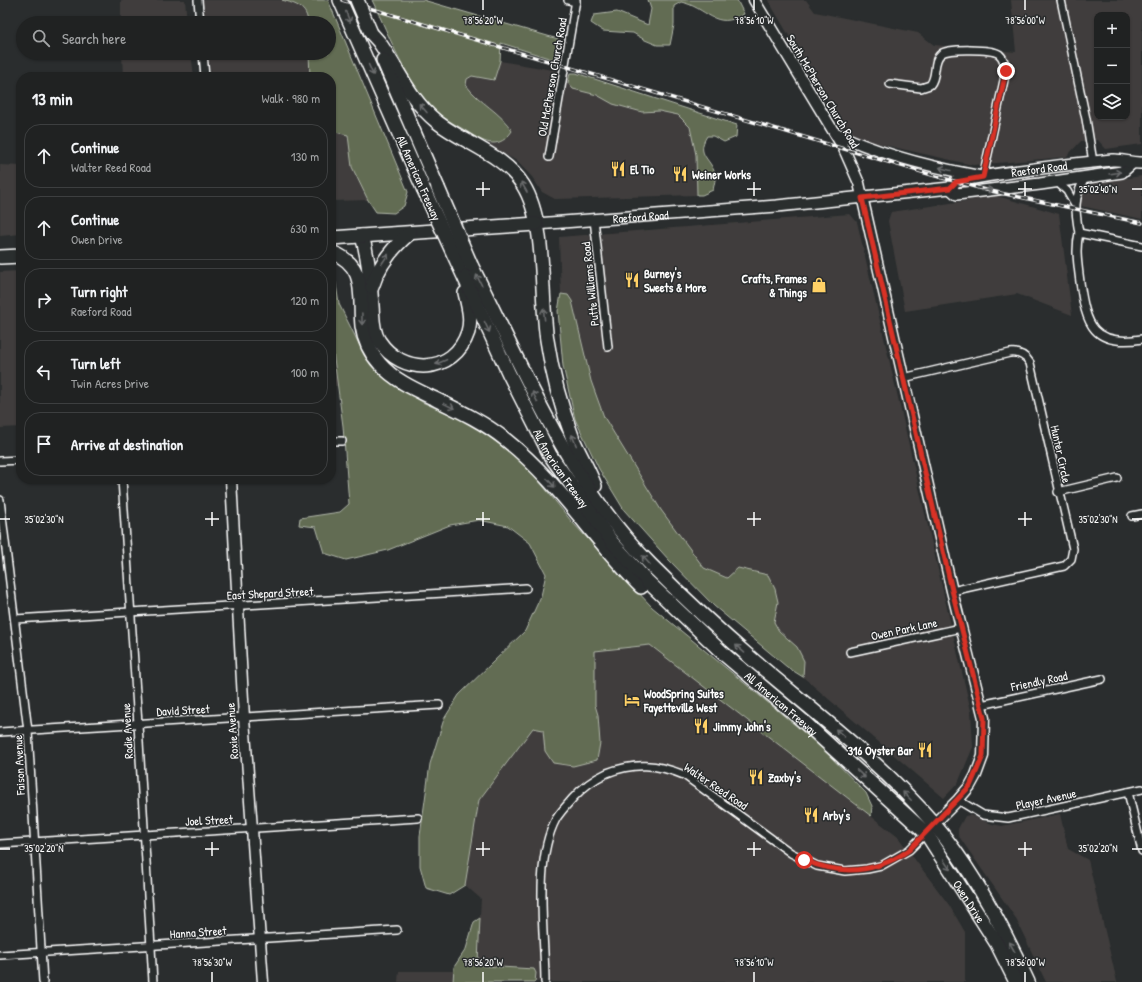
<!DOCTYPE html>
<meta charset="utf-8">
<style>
body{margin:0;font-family:"Patrick Hand",sans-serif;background:#2d2f2f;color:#f1f3f6}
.controls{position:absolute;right:12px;top:12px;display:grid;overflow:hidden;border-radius:8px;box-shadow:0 1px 3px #0004}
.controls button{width:36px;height:36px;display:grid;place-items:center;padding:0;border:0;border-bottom:1px solid #3d3f40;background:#202222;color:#f1f3f6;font:20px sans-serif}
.stop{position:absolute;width:12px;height:12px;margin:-9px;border:3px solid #d93025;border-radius:50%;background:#fff}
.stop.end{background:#d93025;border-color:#fff;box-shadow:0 1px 4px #0008}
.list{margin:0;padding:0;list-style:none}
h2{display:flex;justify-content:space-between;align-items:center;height:52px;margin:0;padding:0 16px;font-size:17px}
h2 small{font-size:13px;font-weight:400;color:#a2a4a5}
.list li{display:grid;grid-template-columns:26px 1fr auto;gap:12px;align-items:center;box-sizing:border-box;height:64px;margin:0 8px 8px;padding:0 8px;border:1px solid #3d3f40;border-radius:16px}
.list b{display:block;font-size:15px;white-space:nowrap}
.list p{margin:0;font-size:13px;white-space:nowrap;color:#a2a4a5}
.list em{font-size:13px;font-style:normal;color:#a2a4a5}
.icon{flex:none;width:22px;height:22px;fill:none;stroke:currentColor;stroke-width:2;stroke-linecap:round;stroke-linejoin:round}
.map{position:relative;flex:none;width:1142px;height:982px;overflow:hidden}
.search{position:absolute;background:#202222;box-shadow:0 1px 3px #0004;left:16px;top:16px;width:320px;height:44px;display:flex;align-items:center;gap:10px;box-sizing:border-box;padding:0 14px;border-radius:22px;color:#a2a4a5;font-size:15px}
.panel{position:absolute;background:#202222;box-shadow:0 1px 3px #0004;left:16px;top:72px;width:320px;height:412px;border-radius:16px}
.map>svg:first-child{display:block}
</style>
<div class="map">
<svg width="1142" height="982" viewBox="0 0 1142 982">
<rect width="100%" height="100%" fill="#2a2d2e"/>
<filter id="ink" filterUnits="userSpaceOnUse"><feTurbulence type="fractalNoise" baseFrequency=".025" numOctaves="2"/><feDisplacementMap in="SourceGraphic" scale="8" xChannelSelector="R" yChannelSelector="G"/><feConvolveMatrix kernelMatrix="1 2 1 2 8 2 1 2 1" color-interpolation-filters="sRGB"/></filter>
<g filter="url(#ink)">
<g fill="#403e3d" fill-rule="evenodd">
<polygon points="121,0 185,0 187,23 121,23"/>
<polygon points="203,0 282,0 302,7 307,16 308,23 205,23"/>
<path d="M768,0H806L815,12L918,33L934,45L1016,52L1011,0H1142V144L1106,149L1098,140L1081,141L1066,157L973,165L858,139L843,127ZM1097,15H1127V117H1097Z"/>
<polygon points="122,53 191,53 194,77 123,77"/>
<polygon points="208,53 309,53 310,77 211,77"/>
<polygon points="500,61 570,73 597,95 642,112 659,111 678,115 690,127 696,155 697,195 555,199 542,192 532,177 517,161 485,143 496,143 507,138 512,131 506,121 471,92 466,85 467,79 472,76 494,80"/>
<polygon points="331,131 348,135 352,167 368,200 331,201"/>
<polygon points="0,165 21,166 21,234 0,236"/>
<polygon points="1142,176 1142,219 1081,206 1081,191 1092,183"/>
<polygon points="997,196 1059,214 1072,315 1017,294 905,311 888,221 891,212"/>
<polygon points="850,214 857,222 971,711 973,747 958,783 944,798 803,677 764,640 704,569 661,510 604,417 591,381 572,301 568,295 561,294 559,237"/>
<polygon points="21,271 21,427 0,428 0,272"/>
<polygon points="331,336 337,378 338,386 331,386"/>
<polygon points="650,645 898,837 949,905 965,932 965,982 535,982 536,973 534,969 477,966 481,899 465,885 479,800 533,728 595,705 594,651"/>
<polygon points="1060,814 1068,849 1088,860 1117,982 1046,982 1015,917 958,835 958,829 965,816 970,815 992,824 1002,826"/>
<polygon points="399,971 454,971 453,982 398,982"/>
</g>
<g fill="#626c53" stroke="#b0b6a9">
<path d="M282,0H328L408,192L404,206L394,213L376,212L368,200L352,167L348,135L331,131V77H310L309,53H329V23H308C307,7 296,4 282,0Z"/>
<path d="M372,0H423L558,39L560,49L555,60L501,43L500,61L494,80L472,76L467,79L466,85C479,103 501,112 512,131C500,149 486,144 471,134C459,126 445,120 435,110C404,79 391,39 372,0Z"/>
<path d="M648,0H737L744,14C715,32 707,7 681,2L674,6V25L670,45H657L645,40L633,33L603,31L591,23L594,15L617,12L648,25L651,9Z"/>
<path d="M570,73H576L737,125L736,137L724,142L713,136H707C695,155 711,158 715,174C716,178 714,185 713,190L702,195H697L696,155L690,127L678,115L659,111L642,112L613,104L597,95L573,89L568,83Z"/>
<polygon points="335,278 339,304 358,342 379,373 422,402 471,424 523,461 572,522 652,607 817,743 866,793 872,806 871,816 650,645 595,651 595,705 598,715 600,743 597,760 573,766 553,763 545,751 543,730 533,728 479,800 465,885 449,895 426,888 420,866 420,836 430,764 444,719 459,695 525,631 541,596 546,574 530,543 508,526 479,520 450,525 388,550 346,560 324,553 316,527 299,525 300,518 340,512 349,504 343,426 331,336 331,285"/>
<polygon points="561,294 568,295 572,301 591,381 604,417 661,510 704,568 727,578 738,568 768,575 775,589 778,602 774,622 779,631 797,647 804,661 803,677 787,667 714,606 669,560 624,510 599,469 575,419 563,366 558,311"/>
<polygon points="480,918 478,962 483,966 534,969 536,973 535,982 453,982 454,967 466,949 474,922"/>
</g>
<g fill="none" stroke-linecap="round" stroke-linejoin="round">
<g stroke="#fff" stroke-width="10">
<g id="street">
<polyline points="198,0 200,23"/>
<polyline points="568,0 576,2"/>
<polyline points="1061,0 1086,119 1093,162"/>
<polyline points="203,53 205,77"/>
<path d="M890,84L921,88L930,85C938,76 932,61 941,54C948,48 992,49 999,54C1004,58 1005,65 1006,71L983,177"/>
<polyline points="549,157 576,0"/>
<polyline points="1057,182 1067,191 1075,205"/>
<polyline points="594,219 608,347"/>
<path d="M1079,233C1075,210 1073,199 1085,178"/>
<path d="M1142,246L1079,233C1075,250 1078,265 1080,282C1086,325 1093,347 1142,339"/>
<path d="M903,378L1010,353C1019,352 1025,355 1030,363L1073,549L1071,559L1064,566L952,591"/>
<polyline points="331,441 342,441"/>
<polyline points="0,461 21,460"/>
<polyline points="122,479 138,724 153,982"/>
<polyline points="1058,492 1117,478"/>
<polyline points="0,500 28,731 43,982"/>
<polyline points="1132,516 1142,514"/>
<polyline points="15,619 526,588"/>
<polyline points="850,652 961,628"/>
<polyline points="981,705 1102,679"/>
<polyline points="0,732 439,705"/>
<polyline points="1128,792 1142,851"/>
<polyline points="958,800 983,815 1008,818 1142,789"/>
<polyline points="0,844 418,818"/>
<polyline points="0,955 397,930"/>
<path d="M545,982C545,934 533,862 556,819C561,811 567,805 573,798C583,787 594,779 607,773C635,762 657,764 684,775L791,853L817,866L845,871L867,869L881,866L909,850L926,833"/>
</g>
</g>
<g stroke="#fff" stroke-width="13">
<g id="secondary">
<polyline points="754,0 844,149 859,183 952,591 984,718 983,756 976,775 970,786 958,800 930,828"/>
<path d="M834,132C877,154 931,167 979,176"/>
<polyline points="231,479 244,718 263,982"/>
</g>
</g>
<g stroke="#fff" stroke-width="14">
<g id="primary">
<polyline points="950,188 957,194 1040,184 1122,172 1131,164"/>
<path id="s1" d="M536,224L777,206L950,188L956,181C1007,172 1060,165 1112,160C1123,159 1131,164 1142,163"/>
</g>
</g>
<g stroke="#fff" stroke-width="16">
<g id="highway">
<polyline points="340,0 423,188"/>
<path d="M371,33L379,42C398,69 410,100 436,121C463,143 504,154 523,185C547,223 540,294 547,340C552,374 561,407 573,439C580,455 589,470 595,486"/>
<polyline points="383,60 438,188"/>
<path d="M362,236C369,259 370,282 372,306C373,317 372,331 379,341C402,376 454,375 468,332C472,319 468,306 465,293"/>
<polyline points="331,238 536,224"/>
<path d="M331,252C368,265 359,296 362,326C364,340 371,354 380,364C394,380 414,389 433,398C458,410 484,422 506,440C559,482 594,540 641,587"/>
<polyline points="0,257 21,256"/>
<path d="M471,265C524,369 566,480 651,565C683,597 717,629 752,659C813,711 882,763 934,824C973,870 1003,927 1028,982"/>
<path id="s2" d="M459,266L509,374L550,455L612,542L646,580L726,656L803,721L926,833L997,944L1016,982"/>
<path d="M372,287C379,264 392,248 410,233"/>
</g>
</g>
<use href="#street" stroke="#2a2d2e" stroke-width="7"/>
<use href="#secondary" stroke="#2a2d2e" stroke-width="10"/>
<use href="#primary" stroke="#2a2d2e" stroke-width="11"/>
<use href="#highway" stroke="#2a2d2e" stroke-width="13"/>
<g stroke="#fff" stroke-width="3.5">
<polyline id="rail" points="342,0 932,175 986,190 1142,223"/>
</g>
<use href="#rail" stroke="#2a2d2e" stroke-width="2" stroke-dasharray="6" stroke-linecap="butt"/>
<g stroke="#fff" stroke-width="16" stroke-linecap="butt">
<g id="highway-bridge">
<polyline points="357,0 371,33"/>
<polyline points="423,188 459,266"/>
<polyline points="438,188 471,265"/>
</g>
</g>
<use href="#highway-bridge" stroke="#2a2d2e" stroke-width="13"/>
</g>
<defs><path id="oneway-shaft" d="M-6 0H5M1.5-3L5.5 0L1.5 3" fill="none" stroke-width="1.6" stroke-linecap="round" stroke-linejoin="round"/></defs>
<g stroke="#6a6c6d">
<use href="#oneway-shaft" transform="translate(348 17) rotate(67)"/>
<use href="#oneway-shaft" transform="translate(371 70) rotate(66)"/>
<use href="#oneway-shaft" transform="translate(423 108) rotate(-131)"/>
<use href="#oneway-shaft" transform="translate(945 169) rotate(-165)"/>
<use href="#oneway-shaft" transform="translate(1115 173) rotate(-9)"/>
<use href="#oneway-shaft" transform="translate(524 187) rotate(-120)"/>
<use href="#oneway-shaft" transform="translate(987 190) rotate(-6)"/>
<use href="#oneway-shaft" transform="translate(385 259) rotate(-56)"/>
<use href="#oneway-shaft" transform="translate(479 280) rotate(-117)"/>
<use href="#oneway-shaft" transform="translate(544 314) rotate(-96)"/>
<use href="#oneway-shaft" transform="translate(362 319) rotate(89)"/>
<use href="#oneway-shaft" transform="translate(487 327) rotate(65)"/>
<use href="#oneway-shaft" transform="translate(441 362) rotate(157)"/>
<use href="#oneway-shaft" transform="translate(535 397) rotate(-116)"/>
<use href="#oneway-shaft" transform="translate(449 406) rotate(26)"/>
<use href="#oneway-shaft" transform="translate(574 440) rotate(-112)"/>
<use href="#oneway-shaft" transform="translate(551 483) rotate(47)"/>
<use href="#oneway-shaft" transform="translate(646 560) rotate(-132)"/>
<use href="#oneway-shaft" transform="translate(740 649) rotate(-139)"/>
<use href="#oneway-shaft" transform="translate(840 733) rotate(-139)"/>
<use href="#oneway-shaft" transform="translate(861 774) rotate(43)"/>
<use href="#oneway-shaft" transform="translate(907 796) rotate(-135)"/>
<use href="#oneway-shaft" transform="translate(947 865) rotate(56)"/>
<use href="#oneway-shaft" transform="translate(1012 947) rotate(-119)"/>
</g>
</g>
<g fill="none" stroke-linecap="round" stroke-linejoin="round" filter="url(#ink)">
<path stroke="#d93025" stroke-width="5" d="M804,860C841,876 876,873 909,850L970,786L983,756L984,718L952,590L862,198L950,188L956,182L983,177L1006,71"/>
</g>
<path fill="none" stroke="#fff" stroke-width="1.5" d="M483,0V10M754,0V10M1025,0V10M483,182V196M754,182V196M1025,182V196M476,189H490M747,189H761M1018,189H1032M1132,189H1142M212,512V526M483,512V526M754,512V526M1025,512V526M0,519H10M205,519H219M476,519H490M747,519H761M1018,519H1032M1132,519H1142M212,842V856M483,842V856M754,842V856M1025,842V856M0,849H10M205,849H219M476,849H490M747,849H761M1018,849H1032M1132,849H1142M212,972V982M483,972V982M754,972V982M1025,972V982"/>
<defs>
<g id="restaurant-bare" transform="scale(1.2)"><path d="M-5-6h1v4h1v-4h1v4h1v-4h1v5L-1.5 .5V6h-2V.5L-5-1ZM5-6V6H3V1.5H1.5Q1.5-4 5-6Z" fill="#ffd166" stroke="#2a2d2e" stroke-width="2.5" paint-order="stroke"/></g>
<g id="shop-bare" transform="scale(1.2)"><path d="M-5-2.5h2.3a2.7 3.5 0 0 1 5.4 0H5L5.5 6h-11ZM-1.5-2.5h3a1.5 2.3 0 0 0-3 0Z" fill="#ffd166" stroke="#2a2d2e" stroke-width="2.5" paint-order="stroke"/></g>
<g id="hotel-bare" transform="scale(1.2)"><path d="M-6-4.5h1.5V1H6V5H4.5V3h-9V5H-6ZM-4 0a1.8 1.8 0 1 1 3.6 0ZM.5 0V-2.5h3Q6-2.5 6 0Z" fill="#ffd166" stroke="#2a2d2e" stroke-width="2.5" paint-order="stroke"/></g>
</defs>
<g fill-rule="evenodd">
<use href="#restaurant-bare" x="618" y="169"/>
<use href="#restaurant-bare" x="680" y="174"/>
<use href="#restaurant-bare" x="632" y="280"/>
<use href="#shop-bare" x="819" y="285"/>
<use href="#hotel-bare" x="632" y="700"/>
<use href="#restaurant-bare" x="701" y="726"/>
<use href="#restaurant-bare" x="925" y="750"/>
<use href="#restaurant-bare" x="756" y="777"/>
<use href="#restaurant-bare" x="811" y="815"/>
</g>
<g text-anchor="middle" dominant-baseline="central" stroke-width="3" stroke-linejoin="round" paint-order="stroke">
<g font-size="12" fill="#fff" stroke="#2a2d2e">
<text transform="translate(552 77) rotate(-80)">Old McPherson Church Road</text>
<text transform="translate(823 91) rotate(59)">South McPherson Church Road</text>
<text stroke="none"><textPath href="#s1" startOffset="509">Raeford Road</textPath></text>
<text transform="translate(419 178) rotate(66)">All American Freeway</text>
<text stroke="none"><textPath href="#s1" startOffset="105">Raeford Road</textPath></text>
<text transform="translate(590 284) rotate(-96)">Putte Williams Road</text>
<text transform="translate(1061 454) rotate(78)">Hunter Circle</text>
<text stroke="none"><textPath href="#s2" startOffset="227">All American Freeway</textPath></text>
<text transform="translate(270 593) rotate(-3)">East Shepard Street</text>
<text transform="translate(904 629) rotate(-12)">Owen Park Lane</text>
<text transform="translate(1039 681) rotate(-12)">Friendly Road</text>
<text stroke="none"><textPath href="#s2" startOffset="551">All American Freeway</textPath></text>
<text transform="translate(183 710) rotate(-3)">David Street</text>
<text transform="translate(127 731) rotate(-93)">Rodie Avenue</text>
<text transform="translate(232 731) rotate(-94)">Roxie Avenue</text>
<text transform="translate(19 765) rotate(-93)">Faison Avenue</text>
<text transform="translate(716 786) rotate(34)">Walter Reed Road</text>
<text transform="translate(1046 799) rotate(-12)">Player Avenue</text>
<text transform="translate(209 820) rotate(-3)">Joel Street</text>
<text stroke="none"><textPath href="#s2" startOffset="826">Owen Drive</textPath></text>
<text transform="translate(198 932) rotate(-4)">Hanna Street</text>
</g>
<g font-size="12" font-weight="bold" fill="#fff" stroke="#2a2d2e" text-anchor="start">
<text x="630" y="169">El Tio</text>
<text x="692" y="174">Weiner Works</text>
<text x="644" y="273">Burney's<tspan x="644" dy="14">Sweets &amp; More</tspan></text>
<text x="807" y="278" text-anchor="end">Crafts, Frames<tspan x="807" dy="14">&amp; Things</tspan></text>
<text x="644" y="693">WoodSpring Suites<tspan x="644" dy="14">Fayetteville West</tspan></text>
<text x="713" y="726">Jimmy John's</text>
<text x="913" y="750" text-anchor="end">316 Oyster Bar</text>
<text x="768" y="777">Zaxby's</text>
<text x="823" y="815">Arby's</text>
</g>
</g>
<g font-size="10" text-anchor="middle" fill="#fff" stroke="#2a2d2e" stroke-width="3" stroke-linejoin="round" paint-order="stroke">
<text x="483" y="24">78°56'20"W</text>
<text x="754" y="24">78°56'10"W</text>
<text x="1025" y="24">78°56'00"W</text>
<text x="1098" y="193">35°02'40"N</text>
<text x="44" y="523">35°02'30"N</text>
<text x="1098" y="523">35°02'30"N</text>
<text x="44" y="852">35°02'20"N</text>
<text x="1098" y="852">35°02'20"N</text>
<text x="212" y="966">78°56'30"W</text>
<text x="483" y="966">78°56'20"W</text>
<text x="754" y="966">78°56'10"W</text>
<text x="1025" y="966">78°56'00"W</text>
</g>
</svg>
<div class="controls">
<button>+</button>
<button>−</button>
<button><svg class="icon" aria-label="layers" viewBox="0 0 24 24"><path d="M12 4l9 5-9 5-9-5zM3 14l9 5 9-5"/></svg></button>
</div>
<div class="stop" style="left:804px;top:860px"></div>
<div class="stop end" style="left:1006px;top:71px"></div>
<div class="search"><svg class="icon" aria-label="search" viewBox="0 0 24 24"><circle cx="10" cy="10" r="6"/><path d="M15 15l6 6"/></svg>Search here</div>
<section class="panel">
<h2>13 min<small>Walk · 980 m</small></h2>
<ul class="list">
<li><svg class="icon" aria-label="ahead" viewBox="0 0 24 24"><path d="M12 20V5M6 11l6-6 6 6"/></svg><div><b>Continue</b><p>Walter Reed Road</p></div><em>130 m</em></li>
<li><svg class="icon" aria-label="ahead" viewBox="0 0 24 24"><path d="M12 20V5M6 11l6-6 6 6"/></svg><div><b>Continue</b><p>Owen Drive</p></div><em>630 m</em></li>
<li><svg class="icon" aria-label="right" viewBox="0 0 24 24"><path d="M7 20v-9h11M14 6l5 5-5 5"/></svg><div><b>Turn right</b><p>Raeford Road</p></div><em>120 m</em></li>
<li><svg class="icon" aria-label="left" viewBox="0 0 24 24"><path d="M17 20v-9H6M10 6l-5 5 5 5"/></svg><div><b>Turn left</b><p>Twin Acres Drive</p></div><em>100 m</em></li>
<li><svg class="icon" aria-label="arrive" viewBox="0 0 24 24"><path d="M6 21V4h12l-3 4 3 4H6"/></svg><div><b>Arrive at destination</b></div></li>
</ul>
</section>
</div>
